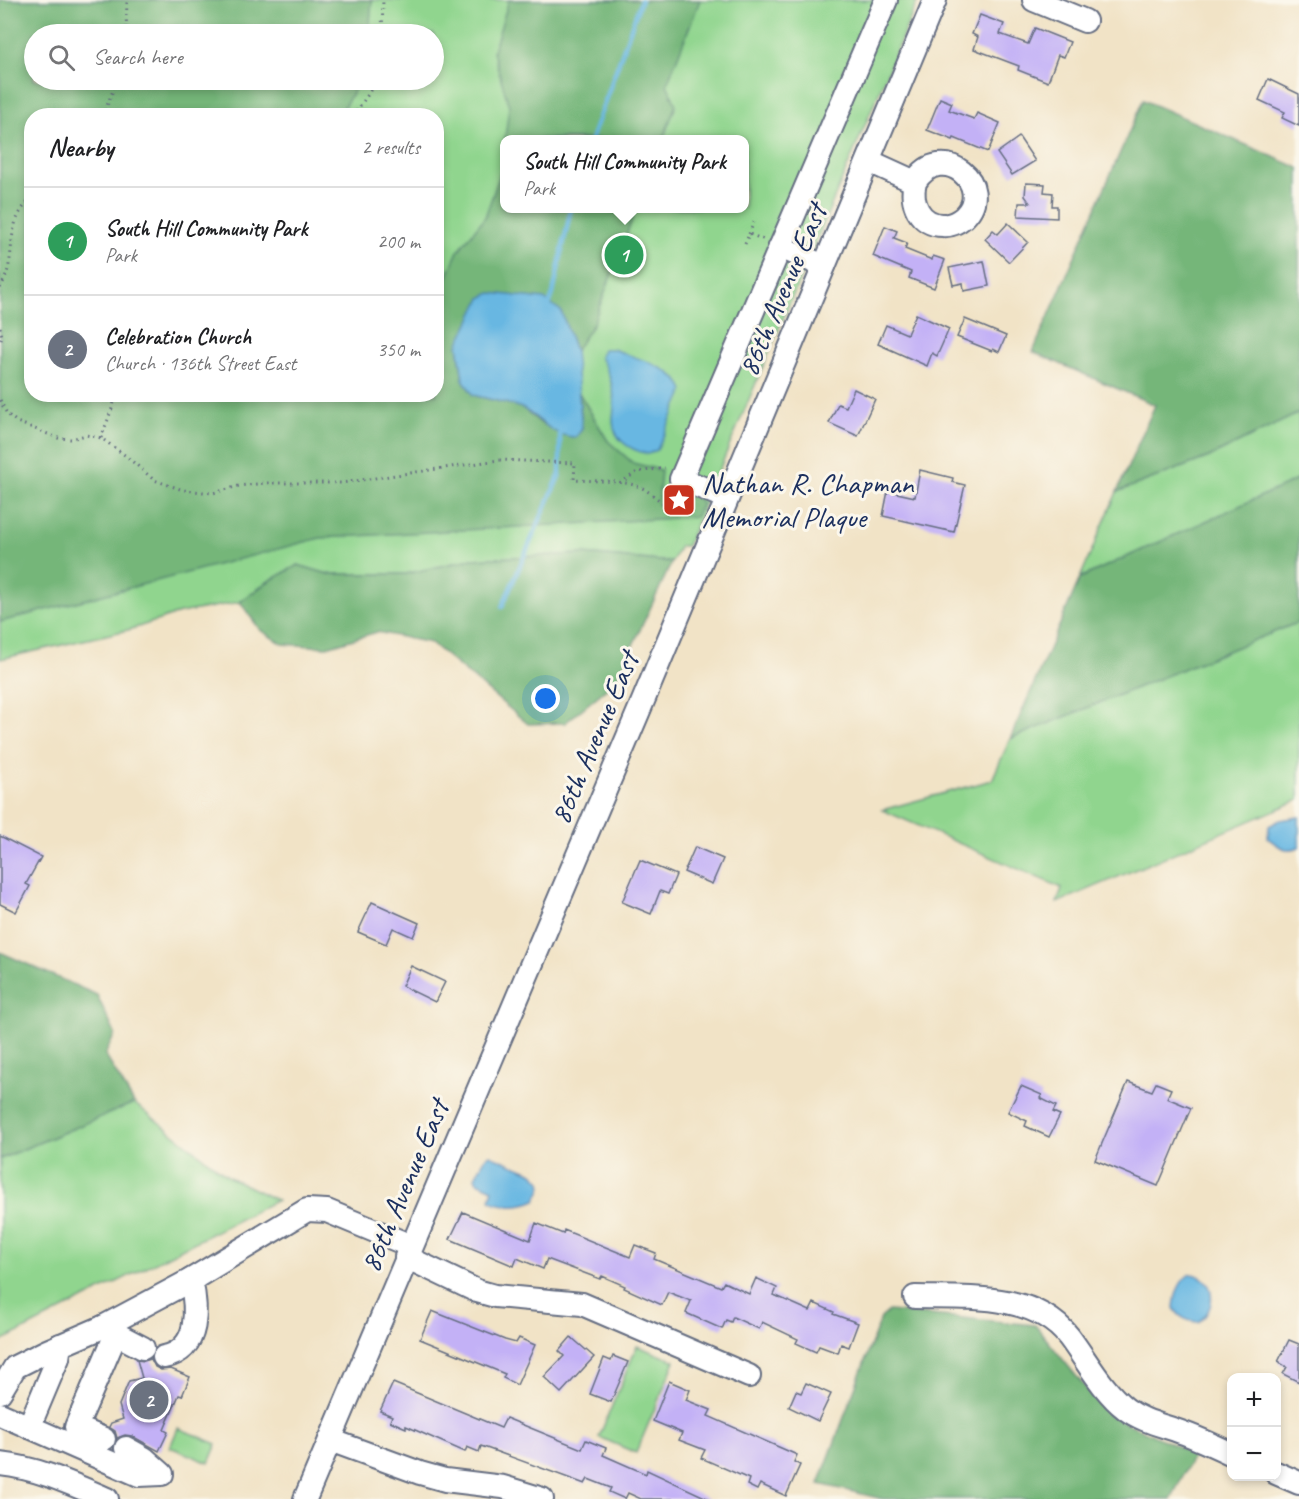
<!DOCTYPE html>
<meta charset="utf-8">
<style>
body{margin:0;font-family:Caveat,sans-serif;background:#f6f6f6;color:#202124}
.controls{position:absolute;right:18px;bottom:18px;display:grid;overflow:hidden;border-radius:12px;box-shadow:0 3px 9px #0003}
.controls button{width:54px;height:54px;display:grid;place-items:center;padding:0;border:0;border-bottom:2px solid #e0e0e0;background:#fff;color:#202124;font:30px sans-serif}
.you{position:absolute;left:546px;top:699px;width:21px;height:21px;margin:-15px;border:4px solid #fff;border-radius:50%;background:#1a73e8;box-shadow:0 0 0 9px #1a73e833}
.badge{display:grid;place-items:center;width:39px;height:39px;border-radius:50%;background:#c8321e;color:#fff;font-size:20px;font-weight:700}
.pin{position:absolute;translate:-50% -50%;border:3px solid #fff;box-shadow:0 2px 6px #0006}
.popup{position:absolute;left:500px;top:135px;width:249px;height:78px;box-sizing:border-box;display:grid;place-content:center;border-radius:12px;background:#fff;filter:drop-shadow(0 2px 4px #0005);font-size:20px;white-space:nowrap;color:#757577}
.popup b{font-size:22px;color:#202124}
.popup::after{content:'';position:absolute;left:50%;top:100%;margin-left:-12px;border:12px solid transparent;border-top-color:#fff}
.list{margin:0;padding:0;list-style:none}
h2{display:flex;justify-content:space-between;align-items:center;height:78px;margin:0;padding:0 24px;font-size:26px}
h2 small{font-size:20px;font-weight:400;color:#757577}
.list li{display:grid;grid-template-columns:39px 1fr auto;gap:18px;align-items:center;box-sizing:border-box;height:108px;padding:0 24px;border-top:2px solid #e0e0e0}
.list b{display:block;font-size:22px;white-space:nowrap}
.list p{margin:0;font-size:20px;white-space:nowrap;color:#757577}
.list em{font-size:20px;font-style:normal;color:#757577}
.icon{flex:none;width:33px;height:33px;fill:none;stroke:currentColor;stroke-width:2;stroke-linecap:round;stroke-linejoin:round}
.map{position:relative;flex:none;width:1299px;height:1499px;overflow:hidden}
.search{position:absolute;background:#fff;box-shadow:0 3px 9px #0003;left:24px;top:24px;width:420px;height:66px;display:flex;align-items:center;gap:15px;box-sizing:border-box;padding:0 21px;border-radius:33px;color:#757577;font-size:22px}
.panel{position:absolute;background:#fff;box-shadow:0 3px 9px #0003;left:24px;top:108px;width:420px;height:294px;border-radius:24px}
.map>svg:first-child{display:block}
</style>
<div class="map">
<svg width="1299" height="1499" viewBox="0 0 1299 1499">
<rect width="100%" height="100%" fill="#fbf7ec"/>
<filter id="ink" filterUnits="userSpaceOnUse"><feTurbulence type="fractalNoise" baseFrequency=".0167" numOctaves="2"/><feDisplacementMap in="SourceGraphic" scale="12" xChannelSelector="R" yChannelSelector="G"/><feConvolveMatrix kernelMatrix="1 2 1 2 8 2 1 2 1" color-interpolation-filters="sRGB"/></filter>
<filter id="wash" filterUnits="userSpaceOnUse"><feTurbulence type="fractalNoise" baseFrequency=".008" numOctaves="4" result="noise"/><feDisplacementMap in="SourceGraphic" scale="24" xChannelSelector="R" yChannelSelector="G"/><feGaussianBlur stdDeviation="1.35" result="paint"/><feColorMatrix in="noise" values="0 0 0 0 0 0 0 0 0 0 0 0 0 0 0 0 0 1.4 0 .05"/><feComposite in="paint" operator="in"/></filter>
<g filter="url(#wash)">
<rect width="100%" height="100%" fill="#f1e3c6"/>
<g fill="#90d58e" stroke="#568276" stroke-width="1.5" fill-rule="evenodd">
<path d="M0,0H918L687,546H680L672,562L583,554L471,559L406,574H328L298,565L269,581L240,602L180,613L132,629L0,659ZM34,34H434V80H34ZM32,116H436V394H32ZM504,140H744V208H504Z"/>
<polygon points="1299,413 1299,479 1080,578 1117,492 1209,457"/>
<polygon points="1299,622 1299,800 1057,903 1062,888 882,810 992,780 1010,739"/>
<polygon points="134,1103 229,1177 277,1200 0,1342 0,1159"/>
<polygon points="637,1346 675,1361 636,1453 599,1437"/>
<polygon points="178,1428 217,1444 209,1463 170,1447"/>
</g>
<g fill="#74b679" stroke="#48726c" stroke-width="1.5">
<polygon points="0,0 372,0 369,34 34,34 34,80 360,80 339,115 32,116 32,394 436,394 437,301 458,251 485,217 502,169 504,150 504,208 636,209 593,324 575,351 561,311 458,345 463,379 473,395 521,407 543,425 582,429 579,393 608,441 633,463 661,470 658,505 678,507 693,492 702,504 695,517 320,538 0,622"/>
<polygon points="509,0 700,0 667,84 676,105 663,139 505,139 509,106 493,52"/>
<polygon points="1143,100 1299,168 1299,413 1209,457 1117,492 1155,405 1033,352"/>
<polygon points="1299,479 1299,622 1010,739 1080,578"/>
<polygon points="583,554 672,562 616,681 565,723 528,724 431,643 377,632 327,647 282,644 260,630 240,602 269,581 298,565 328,574 406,574 471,559"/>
<polygon points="0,952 97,995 115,1034 105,1055 134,1103 0,1159"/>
<polygon points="889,1311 1035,1325 1107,1414 1194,1454 1171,1499 883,1499 819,1484 881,1318"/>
</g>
<g fill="#67b7e2" stroke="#4173a0" stroke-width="1.5">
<path d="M491,293L544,299L561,311L575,351L582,429L576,437C549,437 538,414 519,407C504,402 488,399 473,395L463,379L458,345L481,298Z"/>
<path d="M603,349H613C635,358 675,367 684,390L657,450L648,454C631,450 614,442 613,421C613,413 615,405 614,397C612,382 608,369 600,357Z"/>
<path d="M1299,817V847C1286,853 1278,846 1268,838L1269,826L1280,820Z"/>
<path d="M490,1155L533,1173L541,1181L542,1187L536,1200C523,1206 502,1208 490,1200L493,1189L477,1182L475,1177L486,1157Z"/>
<path d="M1190,1274C1216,1275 1218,1310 1198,1322C1187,1321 1180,1318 1174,1308C1175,1295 1178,1282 1190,1274Z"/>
</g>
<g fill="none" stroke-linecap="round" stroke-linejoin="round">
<g stroke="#67b7e2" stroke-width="4.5">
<polyline points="591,140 641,0"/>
<polyline points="548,308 553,294 571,208"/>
<polyline points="502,607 560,474 560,428"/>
</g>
</g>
<g id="blocks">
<g fill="#c3b1f6">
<polygon points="980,15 1004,24 1000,34 1028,44 1035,28 1070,42 1064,57 1058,55 1048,82 1018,70 1019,66 974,49 978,37 972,34"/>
<polygon points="1268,79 1299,94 1299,126 1282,118 1285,112 1259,100"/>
<polygon points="940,98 952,103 949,110 974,119 977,113 1000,123 988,152 954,138 953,140 927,130"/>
<polygon points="1019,137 1035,161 1012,175 997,153"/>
<polygon points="1026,183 1045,184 1044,192 1053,193 1052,206 1057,206 1057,218 1018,216 1019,203 1030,203 1025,196"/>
<polygon points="1008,223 1028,242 1009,262 985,239 993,230 998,234"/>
<polygon points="885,226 897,231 894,238 907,243 905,249 932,260 933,256 945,260 934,288 909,278 911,272 873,256"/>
<polygon points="984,261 989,286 964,291 963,283 953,285 949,268"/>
<polygon points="916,314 949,329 937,356 932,353 927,366 878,344 886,325 907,334"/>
<polygon points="965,319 1006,336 999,352 993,349 992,351 957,337"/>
<polygon points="854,389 875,399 858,436 829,423 838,404 846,407"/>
<polygon points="920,470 953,478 952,482 965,485 954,532 883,516 888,491 915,497"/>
<polygon points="0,836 41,857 26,884 30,886 16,912 0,904"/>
<polygon points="695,847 723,859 712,884 684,872"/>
<polygon points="640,860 676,875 668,894 660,891 651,914 622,902"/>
<polygon points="372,902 419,923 413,937 393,928 386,944 358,932"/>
<polygon points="411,966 445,982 435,1002 402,986"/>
<polygon points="1128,1082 1152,1091 1156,1083 1171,1089 1167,1098 1191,1108 1158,1186 1095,1160"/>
<polygon points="1021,1086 1042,1095 1040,1098 1056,1106 1053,1112 1060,1115 1049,1137 1025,1126 1027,1121 1008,1112"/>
<polygon points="463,1212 530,1240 536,1223 563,1234 564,1230 630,1257 635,1245 656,1253 654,1259 721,1287 724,1282 749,1294 756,1278 777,1288 774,1295 810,1311 814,1303 834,1312 833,1314 858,1323 849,1347 841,1344 838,1353 819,1346 816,1352 796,1343 798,1339 762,1322 759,1329 733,1317 731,1322 726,1320 722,1329 686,1313 691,1301 668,1292 662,1305 624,1288 625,1286 602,1276 600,1279 547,1259 543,1269 517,1258 514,1266 450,1239"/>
<polygon points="432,1311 505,1340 516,1343 519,1338 535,1345 517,1385 503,1378 505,1374 420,1339"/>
<polygon points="571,1337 594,1357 561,1393 544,1377 564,1356 559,1351"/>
<polygon points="1289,1340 1299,1344 1299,1382 1283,1374 1287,1367 1278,1362"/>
<polygon points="613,1356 628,1362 611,1402 590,1394 604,1358 611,1361"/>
<polygon points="151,1359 155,1367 161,1370 171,1369 190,1377 182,1396 179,1395 164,1430 168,1432 159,1451 132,1436 125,1435 117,1438 115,1431 109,1427 111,1423 123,1419 119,1405 129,1381 142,1378 137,1360 144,1361"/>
<polygon points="669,1381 690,1390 686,1400 711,1410 708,1416 797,1455 794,1462 800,1465 786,1496 760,1484 757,1490 747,1485 749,1479 701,1458 705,1450 679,1440 682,1433 653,1421"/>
<polygon points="393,1383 501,1428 506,1418 582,1449 586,1440 606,1448 603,1455 646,1474 647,1470 709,1499 641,1499 628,1493 625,1499 609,1492 611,1488 588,1479 585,1484 481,1446 479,1452 467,1447 465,1452 406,1426 406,1428 390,1421 392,1416 380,1411"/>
<polygon points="806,1383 831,1394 818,1421 789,1407 796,1391 801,1393"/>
</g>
</g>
</g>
<g filter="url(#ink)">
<use href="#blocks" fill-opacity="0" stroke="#666e82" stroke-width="1.5"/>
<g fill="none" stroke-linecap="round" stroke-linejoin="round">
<g stroke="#666e82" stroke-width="26">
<g id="minor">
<polyline points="1034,0 1085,21"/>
<path d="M869,161L915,182C942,139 996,186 964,217C958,222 951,226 943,225C919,225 910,202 915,182"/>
<polyline points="780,247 824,266"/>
<polyline points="727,498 681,479 886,0"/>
<polyline points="406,1257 477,1291 495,1296 582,1304 749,1376"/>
<path d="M915,1297C966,1298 1034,1292 1069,1337C1087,1361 1102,1390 1126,1409C1142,1421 1162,1425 1181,1432C1198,1438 1215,1446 1232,1454"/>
<polyline points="143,1348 103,1327 191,1280 307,1210 327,1211 411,1246"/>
<path d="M164,1357C201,1350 197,1307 191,1280"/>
<polyline points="0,1392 15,1367 47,1351 103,1327"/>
<polyline points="0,1414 139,1475 162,1474 144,1458 126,1448"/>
<polyline points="29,1427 58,1358 60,1345"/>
<polyline points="104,1439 76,1427 116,1334"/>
<polyline points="330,1440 420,1473 445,1480 503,1487 542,1499"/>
<path d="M0,1464C38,1468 72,1484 107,1499"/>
<polyline points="1276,1473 1299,1483"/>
<polyline points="305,1499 643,701 935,0"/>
</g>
</g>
<g stroke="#666e82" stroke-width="3" stroke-dasharray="1.5 4.5" stroke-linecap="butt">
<polyline points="126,34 127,0"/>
<polyline points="382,34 383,0"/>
<polyline points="103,116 117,80"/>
<polyline points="353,116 369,93 375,80"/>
<polyline points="749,234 754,222"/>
<polyline points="745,244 749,234 765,240"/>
<path d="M0,288C20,256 1,226 32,198"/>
<polyline points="0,327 2,336 0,344"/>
<path d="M0,400L7,414L17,422L58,438L71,439L86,435L101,438L126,456L154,480L183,490L213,493L239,486L265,483H341L499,460L575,463L574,480C591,481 628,480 642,488C651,492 657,500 666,504L672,502L676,495"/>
<polyline points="101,438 113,406 116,394"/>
<polyline points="620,483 637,472 665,468"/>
</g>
<use href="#minor" stroke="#fff" stroke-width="22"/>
</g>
</g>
<defs>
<g id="sight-square" transform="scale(1.725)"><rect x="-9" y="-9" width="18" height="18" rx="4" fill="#c8321e" stroke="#fbf7ec"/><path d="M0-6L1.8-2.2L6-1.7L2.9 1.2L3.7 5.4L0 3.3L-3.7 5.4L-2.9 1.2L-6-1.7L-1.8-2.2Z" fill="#fff"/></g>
</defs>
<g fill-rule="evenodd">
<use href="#sight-square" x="679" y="500"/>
</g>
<g text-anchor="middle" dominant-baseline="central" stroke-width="6" stroke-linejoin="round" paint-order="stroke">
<g font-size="30" fill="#1b2f5e" stroke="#fbf7ec">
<text transform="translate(782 290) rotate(-67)">86th Avenue East</text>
<text transform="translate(594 738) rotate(-67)">86th Avenue East</text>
<text transform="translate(404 1186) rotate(-67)">86th Avenue East</text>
</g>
<g font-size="30" fill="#1b2f5e" stroke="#fbf7ec" text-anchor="start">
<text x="702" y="483">Nathan R. Chapman<tspan x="702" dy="34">Memorial Plaque</tspan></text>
</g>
</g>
</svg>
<div class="controls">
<button>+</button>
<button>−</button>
</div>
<div class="you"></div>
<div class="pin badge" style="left:624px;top:255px;background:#2e9e5b">1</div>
<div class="popup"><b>South Hill Community Park</b>Park</div>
<div class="pin badge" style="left:149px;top:1400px;background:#6b7280">2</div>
<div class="search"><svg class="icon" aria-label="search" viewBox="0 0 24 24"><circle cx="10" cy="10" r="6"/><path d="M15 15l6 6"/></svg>Search here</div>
<section class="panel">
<h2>Nearby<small>2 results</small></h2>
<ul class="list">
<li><span class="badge" style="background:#2e9e5b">1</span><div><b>South Hill Community Park</b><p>Park</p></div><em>200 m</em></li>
<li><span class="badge" style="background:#6b7280">2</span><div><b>Celebration Church</b><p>Church · 136th Street East</p></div><em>350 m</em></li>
</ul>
</section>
</div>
